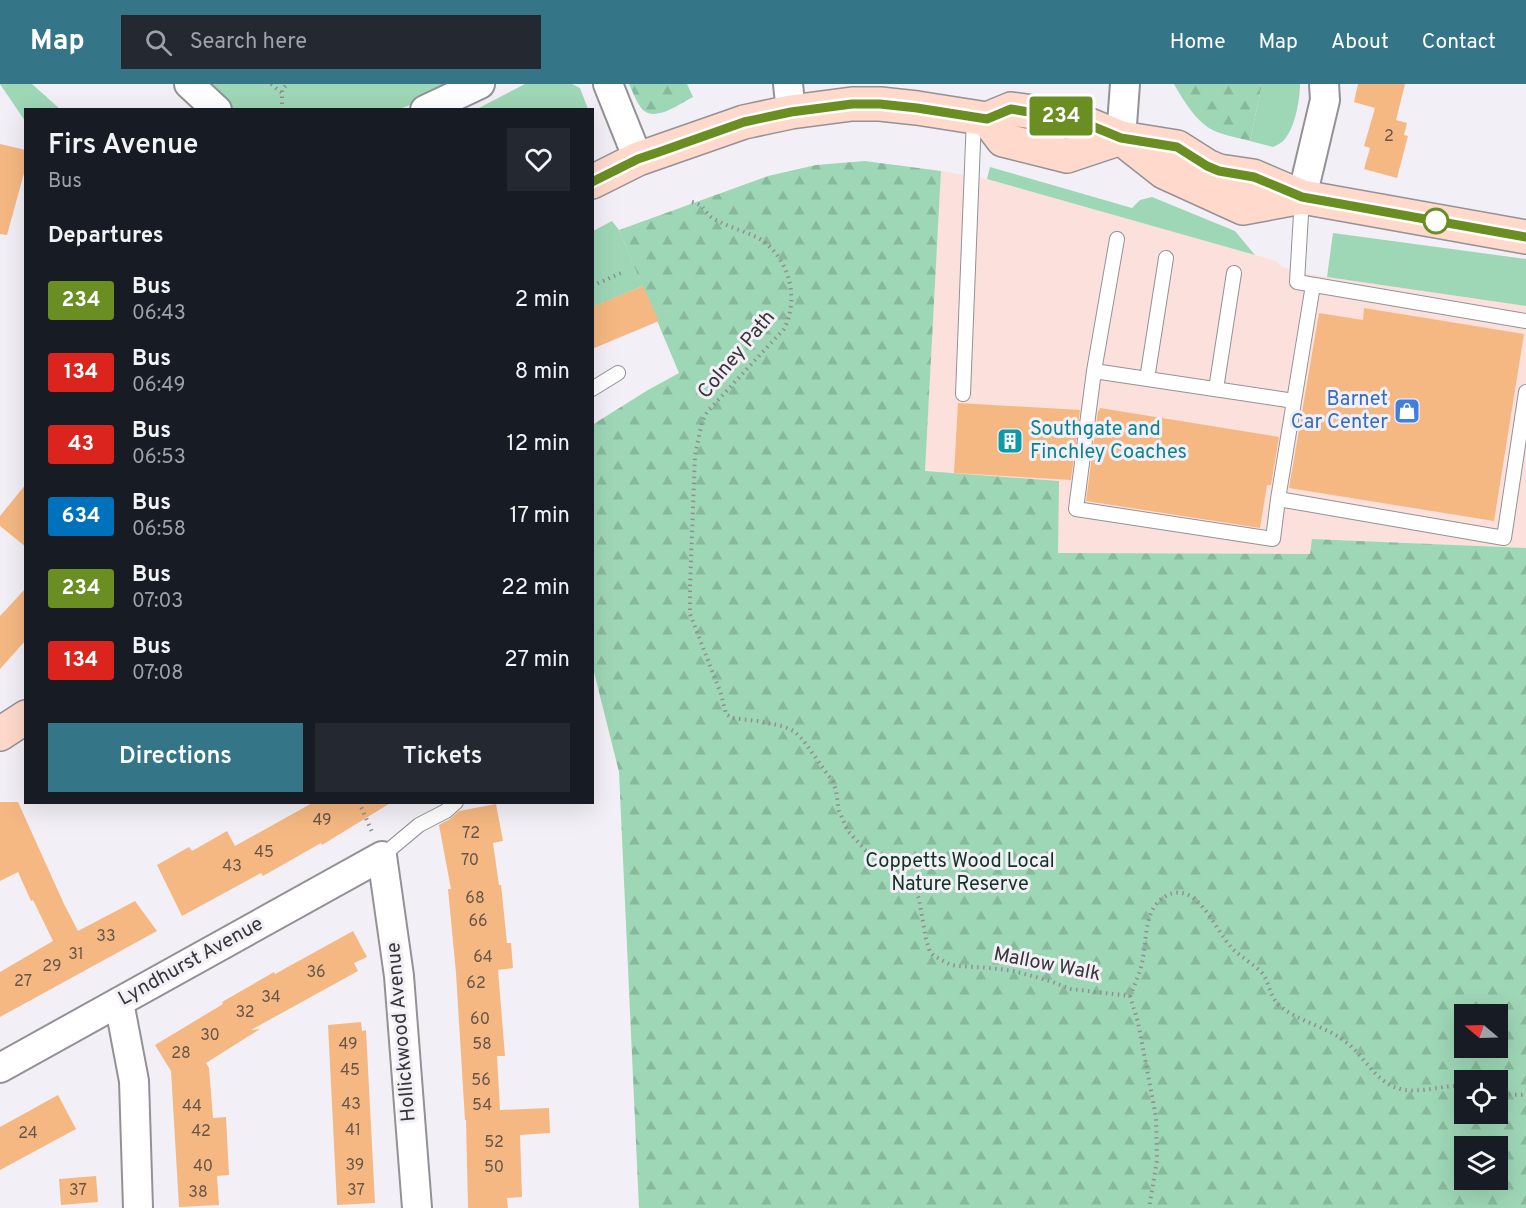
<!DOCTYPE html>
<style>
:root{--surface:#171b24;--page:#242831;--text:#f1f3f6;--muted:#9ea1a6;--accent:#347688}
body{margin:0;font-family:Overpass,sans-serif;background:var(--page);color:var(--text);height:100vh;display:flex;flex-direction:column;font-size:22px;white-space:nowrap}
*{box-sizing:border-box;margin:0}
p{font-size:20px;color:var(--muted)}
.icon{flex:none;width:33px;height:33px;fill:none;stroke:currentColor;stroke-width:2;stroke-linecap:round;stroke-linejoin:round}
.map{position:relative;flex:1;overflow:hidden}
.drawer{position:absolute;left:24px;top:24px;width:570px;height:696px;display:flex;flex-direction:column;background:var(--surface);border-radius:0px;box-shadow:0 6px 24px #0002}
.drawer>*{flex:none}
.badge{padding:0 12px;border-radius:4px;font-size:21px;line-height:39px}
.needle{width:39px;rotate:289deg}
.buttons{position:absolute;left:1454px;top:920px;display:grid;gap:12px}
.buttons a{display:grid;place-items:center;width:54px;height:54px;border-radius:0px;background:var(--surface);box-shadow:0 6px 24px #0002;font-size:30px}
.map>.badge{position:absolute;translate:-50% -50%;box-shadow:0 0 0 3px #fff}
h2{padding:0 24px;font-size:22px;line-height:54px}
.round{display:grid;place-items:center;flex:none;width:63px;height:63px;border-radius:0px;background:var(--page)}
.overview{display:flex;align-items:center;justify-content:space-between;height:102px;padding:0 24px}
h1{font-size:28px;font-weight:600;line-height:45px}
.primary-button{display:flex;gap:12px;margin-top:auto;padding:12px 24px}
.primary-button a{flex:1;height:69px;border-radius:0px;background:var(--accent);color:#fff;font-size:24px;font-weight:600;line-height:69px;text-align:center}
.primary-button a+a{background:var(--page);color:var(--text)}
ul{padding:0;list-style:none}
li{display:flex;align-items:center;gap:18px;height:72px;padding:0 24px}
li div{flex:1}
li b{display:block;font-size:22px}
li em{font-style:normal}
li .badge{min-width:66px;font-weight:700;text-align:center}
header{display:flex;align-items:center;gap:36px;box-sizing:border-box;height:84px;padding:0 30px;background:var(--accent);color:#fff}
header strong{font-size:28px}
nav{display:flex;gap:33px;margin-inline-start:auto;font-size:21px}
.search{width:420px;height:54px;background:var(--page);display:flex;align-items:center;gap:15px;box-sizing:border-box;padding:0 21px;border-radius:0px;color:var(--muted);font-size:22px}
.map>svg:first-child{display:block}
.industrial{fill:#fbe0dc}
.green{fill:#9ed7b6}
.forest{fill:url(#forest-firs);fill-rule:evenodd}
.building{fill:#f5b882}
.lines{fill:none;stroke-linecap:round;stroke-linejoin:round}
.lane-casing{stroke:#949196;stroke-width:16}
.street-casing{stroke:#949196;stroke-width:32}
.secondary-casing{stroke:#949196;stroke-width:36}
.path{stroke:#918e93;stroke-width:4;stroke-dasharray:1.5 4.5;stroke-linecap:butt}
.lane{stroke:#fff;stroke-width:14}
.street{stroke:#fff;stroke-width:28}
.secondary{stroke:#ffd9cc;stroke-width:33}
.line-casing{stroke:#fff;stroke-width:14}
.line{stroke:#6b8e23;stroke-width:9}
.stop-dot{fill:#fff;stroke:#6b8e23;stroke-width:3}
.labels{text-anchor:middle;dominant-baseline:central;stroke-width:6;stroke-linejoin:round;paint-order:stroke}
.number-label{font-size:16px;fill:#66564a}
.street-label{font-size:20px;fill:#373638;stroke:#f3eff6}
.shop-label{font-size:20px;fill:#366cbe;stroke:#f3eff6;text-anchor:end}
.culture-label{font-size:20px;fill:#0d838f;stroke:#f3eff6;text-anchor:start}
.park-label{font-size:20px;fill:#103322;stroke:#f3eff6}
</style>
<header>
<strong>Map</strong>
<div class="search"><svg class="icon" aria-label="search" viewBox="0 0 24 24"><circle cx="10" cy="10" r="6"/><path d="M15 15l6 6"/></svg>Search here</div>
<nav><a>Home</a><a>Map</a><a>About</a><a>Contact</a></nav>
</header>
<div class="map">
<svg width="1526" height="1124" viewBox="0 0 1526 1124">
<defs>
<pattern id="forest-firs" width="22" height="20" patternUnits="userSpaceOnUse" patternTransform="scale(1.5)"><rect width="22" height="20" fill="#9ed7b6"/><path d="M5 1l3.5 6h-7zM16 11l3.5 6h-7z" fill="#89b99d"/></pattern>
</defs>
<rect width="100%" height="100%" fill="#f3eff6"/>
<path class="industrial" d="M941,87L987,95L1276,177L1282,183L1307,190L1526,222V464L1313,455L1311,470L1058,469L925,387Z"/>
<path class="green" d="M0,0H32L60,25L26,26L25,37Z
M209,0H452L418,18L397,26L234,25L215,10Z
M525,0H572L580,4L588,25H477Z
M1262,0H1300C1300,16 1295,43 1285,55C1282,59 1277,61 1273,63L1250,57Z
M990,83L1132,124L1140,116L1152,113L1235,147L1255,171L987,95Z
M612,137L619,146L643,202L593,223V147Z
M1333,149L1526,175V222L1327,193Z"/>
<path class="forest" d="M629,0H687L693,13C681,19 656,38 643,26C637,20 633,8 629,0Z
M1174,0H1262L1250,57C1239,54 1218,50 1209,44C1194,34 1183,16 1174,0Z
M865,77L941,87L925,387L1059,397L1058,469L1310,470L1312,455L1526,464V1124H639L619,688L593,584L592,341L648,306L679,289L619,146L768,92L816,81ZM1464,930H1497V963H1464ZM1464,996H1497V1029H1464ZM1464,1062H1497V1095H1464Z"/>
<path class="building" d="M1358,0H1405L1396,36L1407,39L1404,51L1408,52L1397,94L1364,85L1370,64L1364,62L1375,24L1354,18Z
M0,60L26,66V82L7,151L0,150Z
M643,202L659,237L592,265V223Z
M1364,224L1524,250L1494,437L1289,404L1319,229L1363,236Z
M958,319L1080,326L1071,396L954,389Z
M1100,324L1279,353L1271,401H1267L1260,444L1086,417L1098,327H1099Z
M26,400V463L0,442V432Z
M26,504V556L0,585V532Z
M0,718H18L64,820L78,847L135,817L157,847L0,933V888L53,857L33,816L31,817L18,788L0,797Z
M314,718H392L322,761L321,759L263,792L261,789L182,832L157,781L189,763L192,767L227,747L235,762Z
M496,720L503,757L493,759L499,801H501L507,859H511L513,884L498,886L505,972H497L500,1026L549,1024L550,1049L520,1051L522,1113L507,1114L508,1124H468L466,1036H465L456,889L448,805H451L439,741L450,735L459,727Z
M353,847L367,873L354,879L358,887L251,946L260,945L206,979L209,984L213,1034L226,1033L229,1091L217,1092L219,1121L179,1123L171,987L155,961L223,920L222,918L274,888L275,890Z
M361,938L362,947L366,946L375,1119L337,1121L328,941Z
M58,1011L76,1045L0,1086V1043Z
M96,1092L98,1118L61,1121L59,1095Z"/>
<g class="lines">
<g class="lane-casing">
<path id="lane" d="M1302,113L1297,198L1526,237
M1313,201L1278,415L1504,454L1526,308
M1094,287L1117,155
M1147,295L1166,174
M592,305L618,289
M1216,305L1234,189
M963,310L974,33
M1278,415L1273,455L1076,425L1094,287L1294,317
M382,772L419,741L446,727L456,718"/>
</g>
<g class="street-casing">
<path id="street" d="M189,0L217,26
M608,0L638,75
M788,0L791,28
M425,26L480,0
M1121,54L1125,0
M1302,113L1325,16L1324,0
M119,918L134,997L138,1124
M0,984L382,772L399,892L417,1124"/>
</g>
<g class="secondary-casing">
<path id="secondary" d="M987,35L1003,56L1067,72L1121,54
M1122,55L1164,88L1243,124L1302,113
M592,98L638,75L744,38L791,28L852,20H880L917,24L987,35L1011,25L1070,33L1121,54L1177,63L1207,82L1219,87L1253,92L1302,113L1526,153
M0,650L26,633"/>
</g>
<path class="path" d="M271,0L282,9
M282,26V6L287,0
M692,118C705,122 702,124 710,132C713,135 718,137 722,139C734,145 748,148 760,155C789,174 800,214 784,245L707,328L702,338L695,371L690,503V530L721,610L726,630L732,634L757,637L782,642L794,647L803,656L833,698L836,707L839,727L848,747L865,766L902,791L915,805L919,815L926,855L930,868L934,872L949,880L957,882L991,884L1014,887L1050,897L1071,905L1130,912
M592,202L621,189
M359,718L372,748
M1130,912C1135,900 1141,887 1143,874C1147,853 1144,824 1166,812C1197,795 1215,846 1231,863C1240,873 1253,879 1262,889C1270,899 1269,912 1279,921C1298,938 1326,942 1346,958C1363,971 1372,992 1392,1002C1415,1013 1440,1000 1464,1002
M1130,912L1138,938L1156,1033L1157,1076L1149,1124
M1497,1010L1526,1011"/>
<use href="#lane" class="lane"/>
<use href="#street" class="street"/>
<use href="#secondary" class="secondary"/>
</g>
<g class="lines">
<g class="line-casing">
<path id="line" d="M592,98L638,75L659,68L744,38L791,28L852,20H880L917,24L987,35L1011,25L1053,32L1070,33L1121,54L1177,63L1207,82L1219,87L1254,93L1302,113L1526,153"/>
</g>
<use href="#line" class="line"/>
</g>
<defs>
<g id="shop-square" transform="scale(1.35)"><rect x="-9" y="-9" width="18" height="18" rx="4" fill="#3f7fe0" stroke="#f3eff6"/><path d="M-5-2.5h2.3a2.7 3.5 0 0 1 5.4 0H5L5.5 6h-11ZM-1.5-2.5h3a1.5 2.3 0 0 0-3 0Z" fill="#fff"/></g>
<g id="building-square" transform="scale(1.35)"><rect x="-9" y="-9" width="18" height="18" rx="4" fill="#0f9aa8" stroke="#f3eff6"/><path d="M-4-6H4V6H1V3H-1V6H-4ZM-2.5-4.3h1.7v1.8h-1.7ZM.8-4.3h1.7v1.8H.8ZM-2.5-1h1.7V.8h-1.7ZM.8-1h1.7V.8H.8Z" fill="#fff"/></g>
</defs>
<g fill-rule="evenodd">
<use href="#shop-square" x="1407" y="327"/>
<use href="#building-square" x="1010" y="357"/>
</g>
<circle class="stop-dot" cx="1436" cy="137" r="12"/>
<g class="labels">
<g class="number-label">
<text x="1389" y="53">2</text>
<text x="322" y="737">49</text>
<text x="471" y="750">72</text>
<text x="264" y="769">45</text>
<text x="470" y="777">70</text>
<text x="232" y="783">43</text>
<text x="475" y="815">68</text>
<text x="478" y="838">66</text>
<text x="106" y="853">33</text>
<text x="76" y="871">31</text>
<text x="483" y="874">64</text>
<text x="52" y="883">29</text>
<text x="316" y="889">36</text>
<text x="23" y="898">27</text>
<text x="476" y="900">62</text>
<text x="271" y="914">34</text>
<text x="245" y="929">32</text>
<text x="480" y="936">60</text>
<text x="210" y="952">30</text>
<text x="348" y="961">49</text>
<text x="482" y="961">58</text>
<text x="181" y="970">28</text>
<text x="350" y="987">45</text>
<text x="481" y="997">56</text>
<text x="351" y="1021">43</text>
<text x="482" y="1022">54</text>
<text x="192" y="1023">44</text>
<text x="353" y="1047">41</text>
<text x="201" y="1048">42</text>
<text x="28" y="1050">24</text>
<text x="494" y="1059">52</text>
<text x="355" y="1082">39</text>
<text x="203" y="1083">40</text>
<text x="494" y="1084">50</text>
<text x="78" y="1107">37</text>
<text x="356" y="1107">37</text>
<text x="198" y="1109">38</text>
</g>
<g class="street-label">
<text transform="translate(737 271) rotate(-50)">Colney Path</text>
<text transform="translate(191 878) rotate(-29)">Lyndhurst Avenue</text>
<text transform="translate(1047 881) rotate(11)">Mallow Walk</text>
<text transform="translate(402 948) rotate(-95)">Hollickwood Avenue</text>
</g>
<g class="shop-label">
<text x="1388" y="316">Barnet<tspan x="1388" dy="23">Car Center</tspan></text>
</g>
<g class="culture-label">
<text x="1030" y="346">Southgate and<tspan x="1030" dy="23">Finchley Coaches</tspan></text>
</g>
<g class="park-label">
<text x="960" y="778">Coppetts Wood Local<tspan x="960" dy="23">Nature Reserve</tspan></text>
</g>
</g>
</svg>
<div class="buttons">
<a><svg class="needle" viewBox="-14 -14 28 28"><path d="M0-13l5 13h-10z" fill="#e53935"/><path d="M0 13l5-13h-10z" fill="#9ea1a6"/></svg></a>
<a><svg class="icon" aria-label="locate" viewBox="0 0 24 24"><circle cx="12" cy="12" r="6"/><path d="M12 2v4M12 18v4M2 12h4M18 12h4"/></svg></a>
<a><svg class="icon" aria-label="layers" viewBox="0 0 24 24"><path d="M12 4l9 5-9 5-9-5zM3 14l9 5 9-5"/></svg></a>
</div>
<b class="badge" style="left:1061px;top:32px;background:#6b8e23;color:#fff">234</b>
<section class="drawer">
<div class="overview"><div><h1>Firs Avenue</h1><p>Bus</p></div><a class="round"><svg class="icon" aria-label="heart" viewBox="0 0 24 24"><path d="M12 20l-8-8c-3-5 5-10 8-4 3-6 11-1 8 4z"/></svg></a></div>
<h2>Departures</h2>
<ul>
<li><span class="badge" style="background:#6b8e23;color:#fff">234</span><div><b>Bus</b><p>06:43</p></div><em>2 min</em></li>
<li><span class="badge" style="background:#dc241f;color:#fff">134</span><div><b>Bus</b><p>06:49</p></div><em>8 min</em></li>
<li><span class="badge" style="background:#dc241f;color:#fff">43</span><div><b>Bus</b><p>06:53</p></div><em>12 min</em></li>
<li><span class="badge" style="background:#0072bc;color:#fff">634</span><div><b>Bus</b><p>06:58</p></div><em>17 min</em></li>
<li><span class="badge" style="background:#6b8e23;color:#fff">234</span><div><b>Bus</b><p>07:03</p></div><em>22 min</em></li>
<li><span class="badge" style="background:#dc241f;color:#fff">134</span><div><b>Bus</b><p>07:08</p></div><em>27 min</em></li>
</ul>
<div class="primary-button"><a>Directions</a><a>Tickets</a></div>
</section>
</div>
